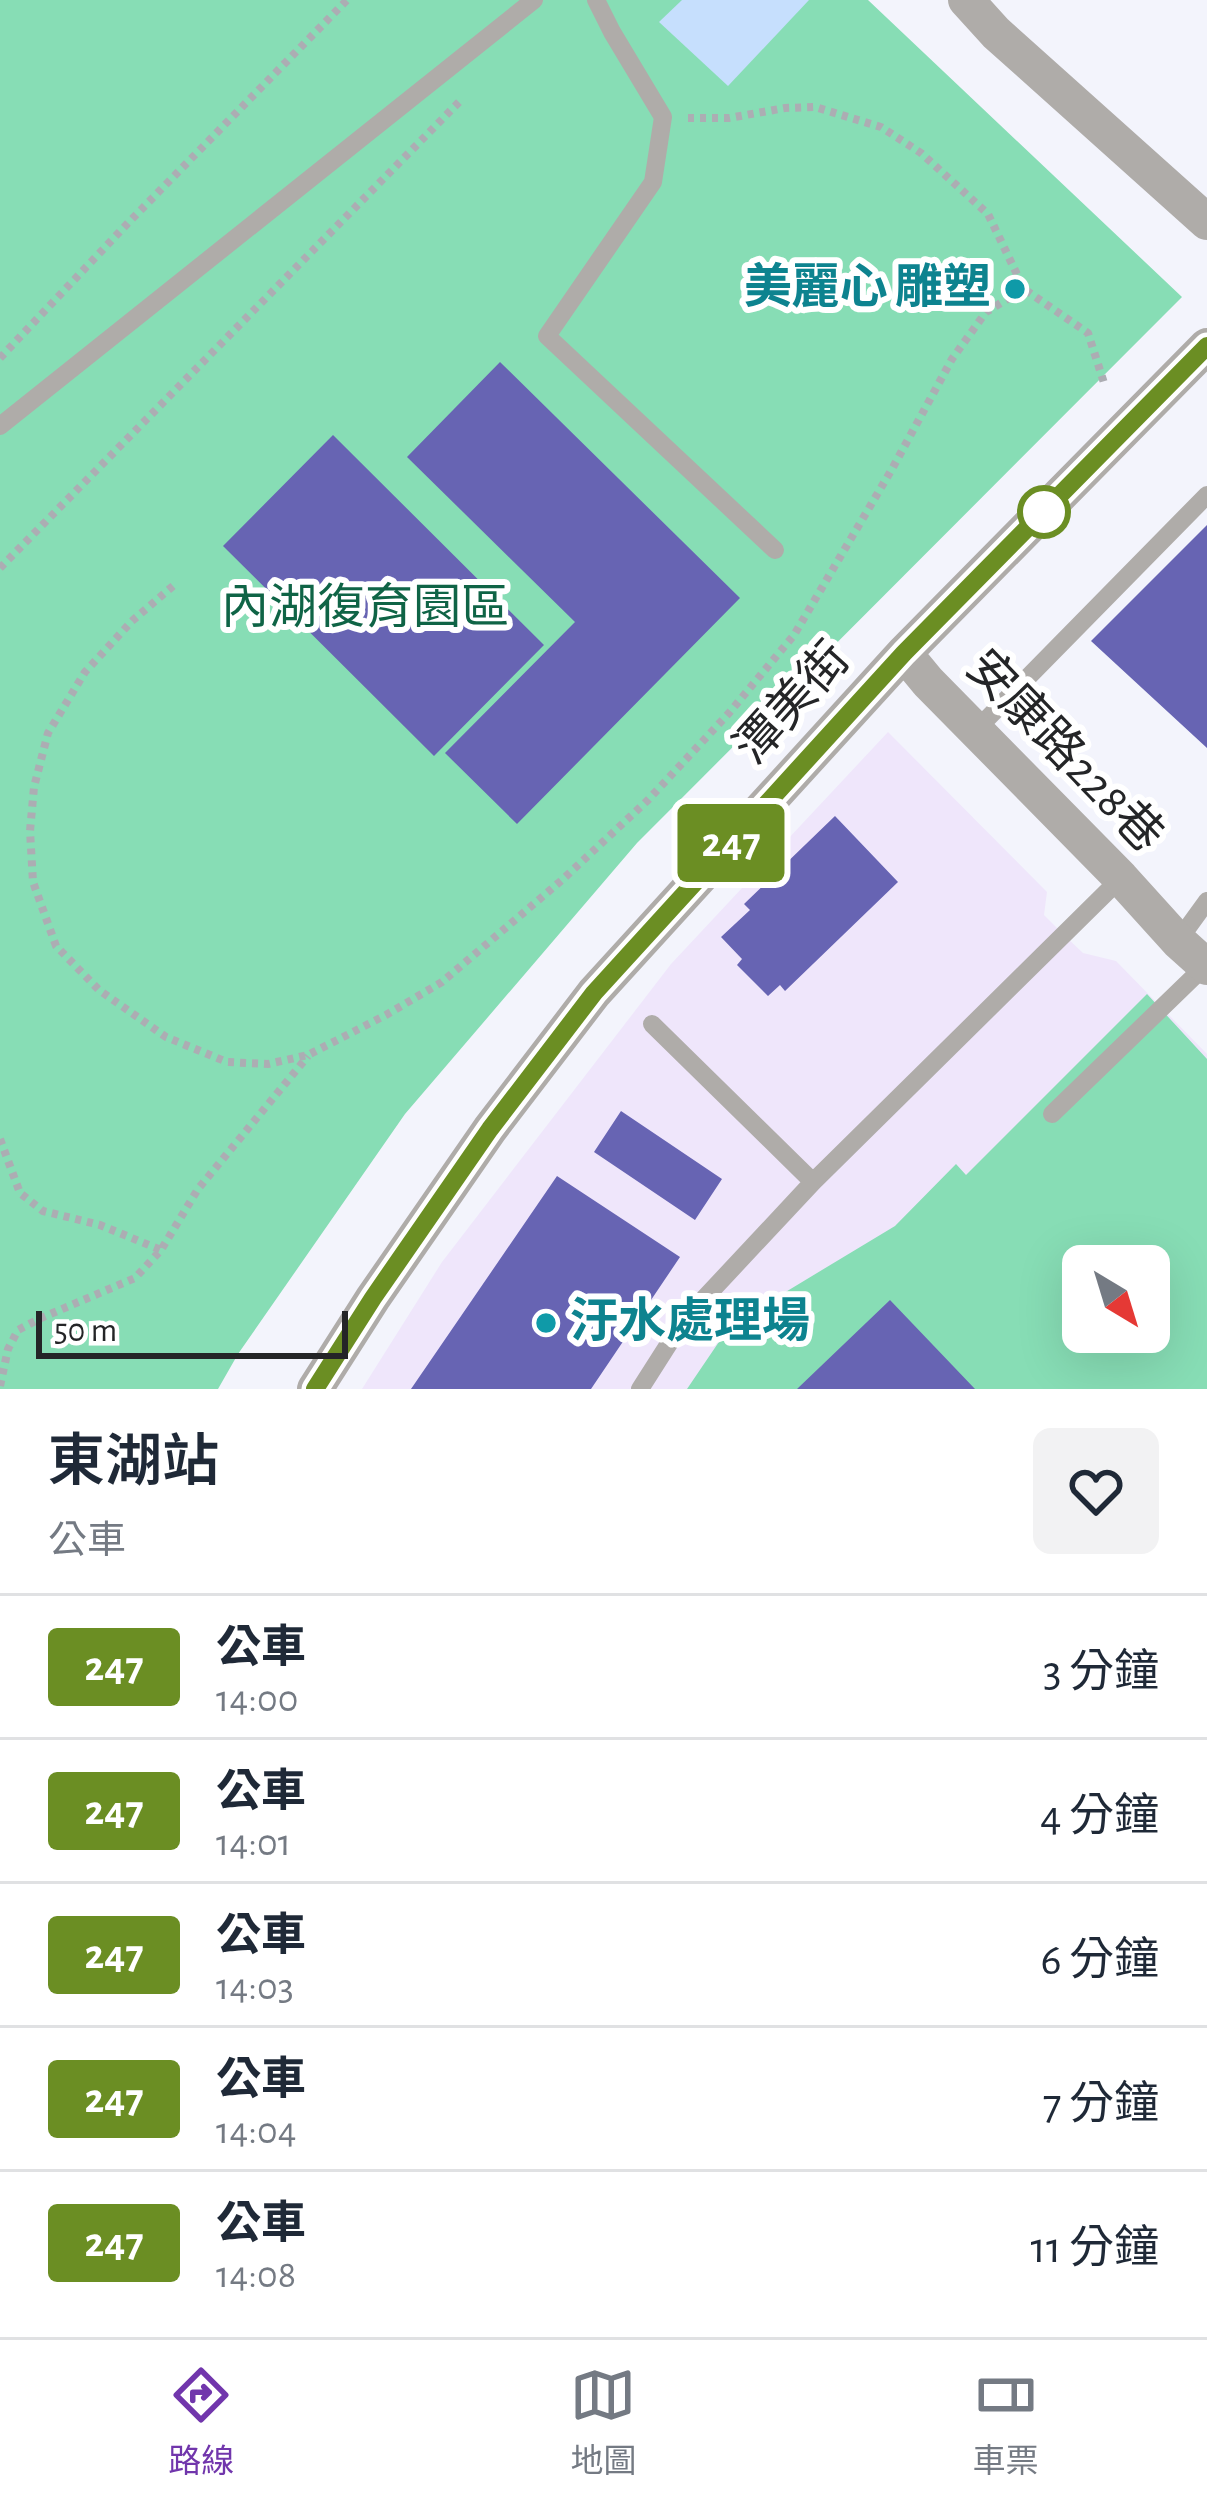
<!DOCTYPE html>
<html lang="zh-TW">
<meta charset="utf-8">
<style>
:root{--surface:#fff;--page:#f2f2f3;--text:#1f2937;--muted:#747a83;--line:#e0e1e3;--accent:#7136ac}
body{margin:0;font-family:"Alegreya Sans","Noto Sans TC",sans-serif;background:var(--page);color:var(--text);height:100vh;display:flex;flex-direction:column;font-size:45px;white-space:nowrap}
*{box-sizing:border-box;margin:0}
p{font-size:39px;color:var(--muted)}
.icon{flex:none;width:66px;height:66px;fill:none;stroke:currentColor;stroke-width:2;stroke-linecap:round;stroke-linejoin:round}
.map{position:relative;height:1389px;overflow:hidden}
.side{display:flex;flex-direction:column;background:var(--surface);flex:1}
.side>*{flex:none}
.badge{padding:0 24px;border-radius:9px;font-size:42px;line-height:78px}
.needle{width:78px;rotate:142deg}
.fabs{position:absolute;left:1062px;top:1245px;display:grid;gap:24px}
.fabs a{display:grid;place-items:center;width:108px;height:108px;border-radius:18px;background:var(--surface);box-shadow:0 12px 48px #0002;font-size:60px}
.scale{position:absolute;left:36px;bottom:30px;width:312px;box-sizing:border-box;padding-left:12px;border:6px solid #242527;border-top:0;font-size:33px;line-height:42px;white-space:nowrap;color:#242527;-webkit-text-stroke:9px #fff;paint-order:stroke}
.map>.badge{position:absolute;translate:-50% -50%;box-shadow:0 0 0 6px #fff}
.round{display:grid;place-items:center;flex:none;width:126px;height:126px;border-radius:18px;background:var(--page)}
.overview{display:flex;align-items:center;justify-content:space-between;height:204px;padding:0 48px}
h1{font-size:57px;font-weight:600;line-height:90px}
ul{padding:0;list-style:none}
li{display:flex;align-items:center;gap:36px;height:144px;padding:0 48px;border-top:3px solid var(--line)}
li div{flex:1}
li b{display:block;font-size:45px}
li em{font-style:normal}
li .badge{min-width:132px;font-weight:700;text-align:center}
.dock{display:flex;justify-content:space-around;align-items:center;height:168px;border-top:3px solid var(--line);background:var(--surface);font-size:33px;color:var(--muted)}
.dock a{display:grid;justify-items:center;gap:6px}
.dock .current{color:var(--accent)}
.map>svg:first-child{display:block}
.industrial{fill:#efe6fb;fill-rule:evenodd}
.green{fill:#87ddb5;fill-rule:evenodd}
.water{fill:#c6dffd}
.building{fill:#6764b3}
.lines{fill:none;stroke-linecap:round;stroke-linejoin:round}
.path{stroke:#acadb3;stroke-width:8;stroke-dasharray:6 6;stroke-linecap:butt}
.service{stroke:#afaca9;stroke-width:18}
.minor{stroke:#afaca9;stroke-width:36}
.line-casing{stroke:#fff;stroke-width:27}
.line{stroke:#6b8e23;stroke-width:18}
.culture-dot{fill:#0f9aa8;stroke:#fff;stroke-width:4.5}
.stop-dot{fill:#fff;stroke:#6b8e23;stroke-width:6}
.labels{text-anchor:middle;dominant-baseline:central;stroke-width:12;stroke-linejoin:round;paint-order:stroke}
.culture-label{font-size:48px;font-weight:bold;fill:#0d838f;stroke:#fff;text-anchor:end}
.park-label{font-size:48px;fill:#0f6446;stroke:#fff}
.street-label{font-size:48px;fill:#242527;stroke:#fff}
</style>
<div class="map">
<svg width="1207" height="1389" viewBox="0 0 1207 1389">
<rect width="100%" height="100%" fill="#f3f4fc"/>
<path class="industrial" d="M888,732L1047,892L1044,915L1065,936L1083,953L1116,961L1207,1054V1389H362L442,1262L671,964ZM1083,1266H1149V1332H1083Z"/>
<path class="green" d="M0,0H868L1182,297L637,843L405,1114L238,1354L218,1389H0Z
M1147,994L1207,1059V1389H687L727,1330L744,1317L895,1226L956,1164L966,1175ZM1083,1266H1149V1332H1083Z"/>
<path class="water" d="M682,0H809L728,86L659,22Z"/>
<path class="building" d="M500,362L740,598L517,824L445,753L575,622L407,457Z
M333,435L544,645L434,756L223,546Z
M1207,525V748L1091,641Z
M835,816L898,882L785,991L780,985L768,996L737,965L742,959L721,937L750,910L744,904Z
M621,1111L722,1179L695,1220L594,1152Z
M557,1176L680,1257L591,1389H411Z
M890,1300L975,1389H797Z"/>
<g class="lines">
<path class="path" d="M688,118H729L785,108L815,107L881,127L921,153L988,214L1024,289
M0,358L128,223L347,0
M0,568L462,99
M173,586L132,621L85,672L48,733L34,787L30,831L33,882L56,946L99,990L166,1037L227,1062L268,1064L308,1055L386,1015L442,982L562,880L648,800L729,713L794,635L892,469L952,359L986,312L1024,289L1088,333L1105,386
M0,1139L20,1193L43,1211L100,1225L161,1250
M0,1386L8,1349L18,1330L41,1318L135,1278L161,1250L198,1189L308,1056"/>
<path class="service" d="M596,0L612,32L663,117L653,182L547,336L775,550
M0,426L534,0
M976,730L1207,495
M1178,941L1207,901
M652,1024L813,1182
M1052,1114L1205,966
M640,1389L684,1320L813,1182L1121,878"/>
<path class="minor" d="M966,0L996,33L1207,222
M904,653L928,682L1121,878L1178,941L1207,967
M315,1389L373,1298L490,1129L594,993L904,653L1207,346"/>
</g>
<g class="lines">
<g class="line-casing">
<path id="line" d="M315,1389L373,1298L490,1129L594,993L904,653L1207,346"/>
</g>
<use href="#line" class="line"/>
</g>
<g class="culture-dot">
<circle cx="1015" cy="289" r="12"/>
<circle cx="546" cy="1323" r="12"/>
</g>
<circle class="stop-dot" cx="1044" cy="512" r="24"/>
<g class="labels">
<g class="culture-label">
<text x="991" y="289">美麗心 雕塑</text>
<text x="570" y="1323" text-anchor="start">汙水處理場</text>
</g>
<g class="park-label">
<text x="365" y="609">內湖復育園區</text>
</g>
<g class="street-label">
<text transform="translate(793 704) rotate(-48)">潭美街</text>
<text transform="translate(1064 752) rotate(46)">安康路228巷</text>
</g>
</g>
</svg>
<div class="fabs">
<a><svg class="needle" viewBox="-14 -14 28 28"><path d="M0-13l5 13h-10z" fill="#e53935"/><path d="M0 13l5-13h-10z" fill="#747a83"/></svg></a>
</div>
<div class="scale">50 m</div>
<b class="badge" style="left:731px;top:843px;background:#6b8e23;color:#fff">247</b>
</div>
<section class="side">
<div class="overview"><div><h1>東湖站</h1><p>公車</p></div><a class="round"><svg class="icon" aria-label="heart" viewBox="0 0 24 24"><path d="M12 20l-8-8c-3-5 5-10 8-4 3-6 11-1 8 4z"/></svg></a></div>
<ul>
<li><span class="badge" style="background:#6b8e23;color:#fff">247</span><div><b>公車</b><p>14:00</p></div><em>3 分鐘</em></li>
<li><span class="badge" style="background:#6b8e23;color:#fff">247</span><div><b>公車</b><p>14:01</p></div><em>4 分鐘</em></li>
<li><span class="badge" style="background:#6b8e23;color:#fff">247</span><div><b>公車</b><p>14:03</p></div><em>6 分鐘</em></li>
<li><span class="badge" style="background:#6b8e23;color:#fff">247</span><div><b>公車</b><p>14:04</p></div><em>7 分鐘</em></li>
<li><span class="badge" style="background:#6b8e23;color:#fff">247</span><div><b>公車</b><p>14:08</p></div><em>11 分鐘</em></li>
</ul>
</section>
<nav class="dock">
<a class="current"><svg class="icon" aria-label="directions" viewBox="0 0 24 24"><path d="M12 3l9 9-9 9-9-9zM9 14v-3h6M13 9l2 2-2 2"/></svg>路線</a>
<a><svg class="icon" aria-label="map" viewBox="0 0 24 24"><path d="M3 6l6-2 6 2 6-2v14l-6 2-6-2-6 2zM9 4v14M15 6v14"/></svg>地圖</a>
<a><svg class="icon" aria-label="tickets" viewBox="0 0 24 24"><path d="M3 7h18v10H3zM15 7v10"/></svg>車票</a>
</nav>
